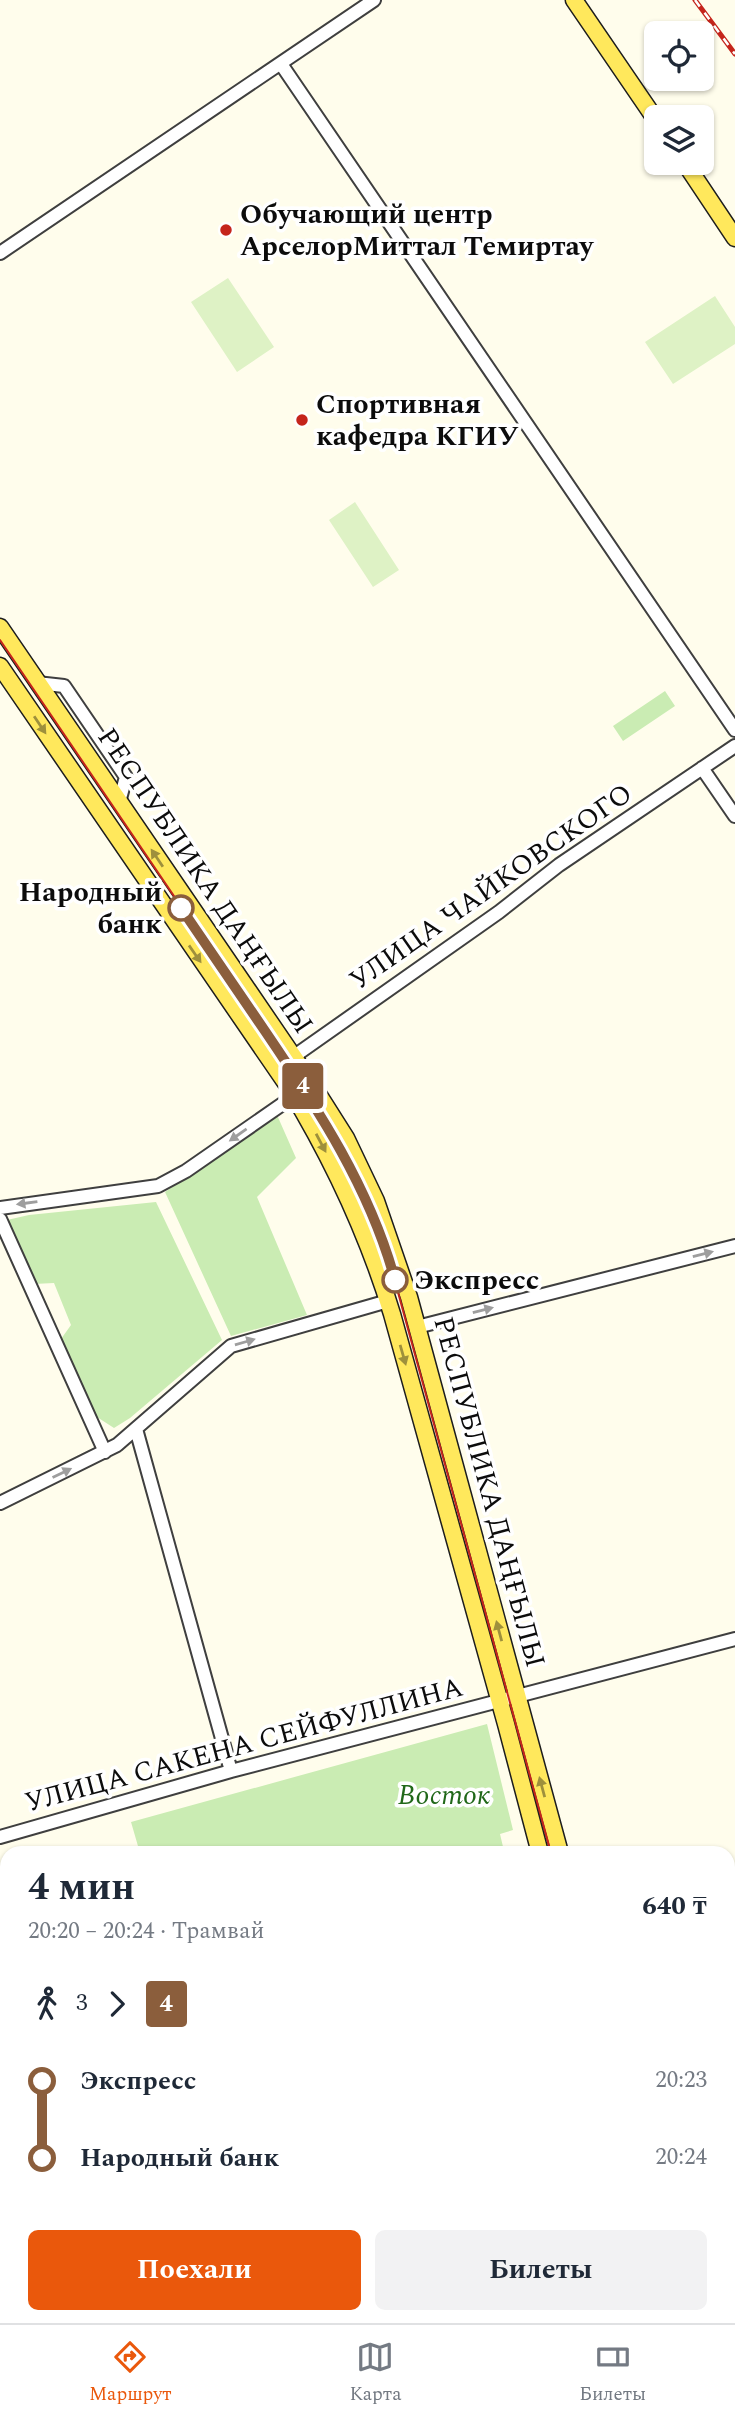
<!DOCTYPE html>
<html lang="ru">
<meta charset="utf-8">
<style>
:root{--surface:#fff;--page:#f2f2f3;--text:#1f2937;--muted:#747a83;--line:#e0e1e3;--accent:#ea580c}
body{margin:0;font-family:Spectral,serif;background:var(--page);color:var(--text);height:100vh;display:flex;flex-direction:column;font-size:26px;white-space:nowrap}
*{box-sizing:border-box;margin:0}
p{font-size:23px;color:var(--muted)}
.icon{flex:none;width:38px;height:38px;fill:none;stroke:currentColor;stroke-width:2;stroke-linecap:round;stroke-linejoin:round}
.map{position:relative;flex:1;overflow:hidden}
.side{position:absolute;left:0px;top:1846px;width:735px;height:478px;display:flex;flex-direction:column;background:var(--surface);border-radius:21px 21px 0 0;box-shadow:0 2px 5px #0004}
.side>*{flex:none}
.badge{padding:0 14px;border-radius:5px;font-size:24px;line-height:46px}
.controls{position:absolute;left:644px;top:21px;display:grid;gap:14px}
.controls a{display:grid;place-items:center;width:70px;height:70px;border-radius:10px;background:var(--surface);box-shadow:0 2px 5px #0004;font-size:35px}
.map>.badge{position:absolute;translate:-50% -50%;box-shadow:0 0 0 4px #fff}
.legs{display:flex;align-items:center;gap:10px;height:77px;padding:0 28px;font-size:23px}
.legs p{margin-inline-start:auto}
.overview{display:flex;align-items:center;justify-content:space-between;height:119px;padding:0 28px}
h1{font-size:38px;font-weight:700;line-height:52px}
.button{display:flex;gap:14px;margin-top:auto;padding:14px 28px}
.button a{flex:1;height:80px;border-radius:10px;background:var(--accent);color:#fff;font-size:28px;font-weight:700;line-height:80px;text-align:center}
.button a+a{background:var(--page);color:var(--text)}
ul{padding:0 28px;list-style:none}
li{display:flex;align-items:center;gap:24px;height:77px;font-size:26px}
li i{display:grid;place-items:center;width:10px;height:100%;margin:0 9px;background:currentColor}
li i::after{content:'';width:18px;height:18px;margin:-9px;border:5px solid;border-radius:50%;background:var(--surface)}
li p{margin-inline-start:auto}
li:first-child i{background:linear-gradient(#0000 50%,currentColor 0)}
li:last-child i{background:linear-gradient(currentColor 50%,#0000 0)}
.menu{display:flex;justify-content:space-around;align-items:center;height:98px;border-top:2px solid var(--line);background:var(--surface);font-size:19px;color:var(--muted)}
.menu a{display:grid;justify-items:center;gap:4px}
.menu .current{color:var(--accent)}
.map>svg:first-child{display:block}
.green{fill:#caecb3}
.pitch{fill:#def2c5}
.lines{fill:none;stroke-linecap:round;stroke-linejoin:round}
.minor-casing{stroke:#3f3f3f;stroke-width:16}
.major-casing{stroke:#1d1d1d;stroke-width:19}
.minor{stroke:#fff;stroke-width:12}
.major{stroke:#ffe85c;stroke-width:16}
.tram{stroke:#c5251c;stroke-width:2}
.rail-casing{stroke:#c5251c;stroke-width:5}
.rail{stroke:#fff;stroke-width:2.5;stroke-dasharray:8;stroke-linecap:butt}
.oneway{fill:#9e903c}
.oneway2{fill:#9e9e9e}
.line-1-casing{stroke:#fff;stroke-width:16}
.line-1{stroke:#8b5e3c;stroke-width:10}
.poi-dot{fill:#c5251c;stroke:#fff;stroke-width:2.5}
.stop-1-dot{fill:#fff;stroke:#8b5e3c;stroke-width:3.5}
.labels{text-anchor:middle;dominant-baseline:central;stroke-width:7;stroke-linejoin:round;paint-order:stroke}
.poi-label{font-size:28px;font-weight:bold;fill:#0c0c0c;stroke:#fff;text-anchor:start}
.street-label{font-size:28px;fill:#0c0c0c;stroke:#fff}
.stop-label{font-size:28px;font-weight:bold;fill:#0c0c0c;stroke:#fff;text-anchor:end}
.park-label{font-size:28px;font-style:italic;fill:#216819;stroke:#fff}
</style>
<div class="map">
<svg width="735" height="2323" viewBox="0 0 735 2323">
<rect width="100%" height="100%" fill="#fffdec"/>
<path class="green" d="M665,691L675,706L623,741L613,726Z
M277,1115L296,1158L257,1197L307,1315L231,1336L165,1192Z
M156,1202L222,1340L130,1418L114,1428L97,1417L61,1339L71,1325L54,1283L34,1284L7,1220L29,1215Z
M487,1724L513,1830L500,1834L504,1851L503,1853H140L131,1822Z"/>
<path class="pitch" d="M228,278L274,347L237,372L191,302Z
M715,296L735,327V344L673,384L645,342Z
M355,502L399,570L373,587L329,520Z"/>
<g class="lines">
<g class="minor-casing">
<path id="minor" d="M281,64L735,730
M0,253L374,0
M37,683L64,686L126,777L119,802
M702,768L735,816
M276,1069L499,912L559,865L735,746
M0,1208L158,1186L186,1171L294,1096
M0,1219L105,1452
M417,1327L735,1246
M136,1429L231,1771
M0,1503L117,1445L231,1346L388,1301
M0,1837L231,1771L735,1639
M0,1963L7,1990
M728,2018L735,2016
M728,2055L735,2053
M0,2227L7,2225
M0,2244L7,2242
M98,2317L99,2323
M234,2317L241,2323"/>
</g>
<g class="major-casing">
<path id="major" d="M574,0L656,120
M685,163L735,238
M0,627L308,1078L346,1138L376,1201L409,1297L560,1853
M0,666L290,1089C333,1160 368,1235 392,1314L506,1724L540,1853
M669,2317L671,2323
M689,2317L691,2323"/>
</g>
<use href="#minor" class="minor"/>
<use href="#major" class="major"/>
<path class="tram" d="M0,640L301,1083L343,1151L362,1190L390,1263L551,1853
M676,2317L677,2323"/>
<g class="rail-casing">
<path id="rail" d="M695,0L735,54"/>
</g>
<use href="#rail" class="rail"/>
</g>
<defs><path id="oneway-solid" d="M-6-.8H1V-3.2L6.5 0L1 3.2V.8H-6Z" transform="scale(1.75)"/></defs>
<g class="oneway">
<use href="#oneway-solid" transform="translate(40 725) rotate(56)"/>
<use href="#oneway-solid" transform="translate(157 858) rotate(-124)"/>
<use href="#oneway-solid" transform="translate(195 954) rotate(55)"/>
<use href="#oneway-solid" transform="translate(321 1143) rotate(62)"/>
<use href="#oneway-solid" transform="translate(403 1355) rotate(74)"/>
<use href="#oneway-solid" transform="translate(499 1631) rotate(-105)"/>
<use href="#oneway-solid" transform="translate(542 1787) rotate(-105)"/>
</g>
<g class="oneway2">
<use href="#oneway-solid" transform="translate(238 1135) rotate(145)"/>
<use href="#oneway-solid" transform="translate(27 1203) rotate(172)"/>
<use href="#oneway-solid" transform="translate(703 1254) rotate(-14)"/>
<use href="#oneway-solid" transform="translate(483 1310) rotate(-14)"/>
<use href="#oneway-solid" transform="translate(245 1342) rotate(-16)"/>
<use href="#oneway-solid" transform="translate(62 1473) rotate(-26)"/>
</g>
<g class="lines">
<g class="line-1-casing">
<path id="line-1" d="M181,908C209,949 237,990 265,1031C318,1109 370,1188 395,1280"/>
</g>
<use href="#line-1" class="line-1"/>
</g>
<g class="poi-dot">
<circle cx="226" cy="230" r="7"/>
<circle cx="302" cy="420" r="7"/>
</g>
<g class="stop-1-dot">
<circle cx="181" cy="908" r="12"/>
<circle cx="395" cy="1280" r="12"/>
</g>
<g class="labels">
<g class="poi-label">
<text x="240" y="214">Обучающий центр<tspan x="240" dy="32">АрселорМиттал Темиртау</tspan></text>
<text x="316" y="404">Спортивная<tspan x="316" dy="32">кафедра КГИУ</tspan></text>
</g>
<g class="street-label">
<text transform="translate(205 881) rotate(56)">РЕСПУБЛИКА ДАҢҒЫЛЫ</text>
<text transform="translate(491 887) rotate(-35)">УЛИЦА ЧАЙКОВСКОГО</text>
<text transform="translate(489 1492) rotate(75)">РЕСПУБЛИКА ДАҢҒЫЛЫ</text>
<text transform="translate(244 1745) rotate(-15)">УЛИЦА САКЕНА СЕЙФУЛЛИНА</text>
</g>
<g class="stop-label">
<text x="162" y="892">Народный<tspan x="162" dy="32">банк</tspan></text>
<text x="414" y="1280" text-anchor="start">Экспресс</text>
</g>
<g class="park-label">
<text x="444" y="1795">Восток</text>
</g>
</g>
</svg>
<div class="controls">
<a><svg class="icon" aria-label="locate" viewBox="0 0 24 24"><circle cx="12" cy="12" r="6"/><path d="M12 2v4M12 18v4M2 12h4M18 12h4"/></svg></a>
<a><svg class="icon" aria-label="layers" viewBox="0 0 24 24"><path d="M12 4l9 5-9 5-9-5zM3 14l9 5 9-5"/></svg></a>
</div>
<b class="badge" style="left:303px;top:1086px;background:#8b5e3c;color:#fff">4</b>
<section class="side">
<div class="overview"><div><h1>4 мин</h1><p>20:20 – 20:24 · Трамвай</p></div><b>640 ₸</b></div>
<div class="legs"><svg class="icon" aria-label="walk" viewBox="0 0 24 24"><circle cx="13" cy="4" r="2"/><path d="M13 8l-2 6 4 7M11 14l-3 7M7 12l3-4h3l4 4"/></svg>3<svg class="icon" aria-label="forward" viewBox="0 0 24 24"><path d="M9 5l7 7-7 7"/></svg><b class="badge" style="background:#8b5e3c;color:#fff">4</b></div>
<ul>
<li><i style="color:#8b5e3c"></i><b>Экспресс</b><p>20:23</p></li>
<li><i style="color:#8b5e3c"></i><b>Народный банк</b><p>20:24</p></li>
</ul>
<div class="button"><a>Поехали</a><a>Билеты</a></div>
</section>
</div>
<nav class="menu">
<a class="current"><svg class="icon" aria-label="directions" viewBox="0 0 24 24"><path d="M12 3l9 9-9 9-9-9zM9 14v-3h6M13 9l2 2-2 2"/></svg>Маршрут</a>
<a><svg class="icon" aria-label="map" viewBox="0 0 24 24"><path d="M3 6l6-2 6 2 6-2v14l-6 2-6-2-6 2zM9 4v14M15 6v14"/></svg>Карта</a>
<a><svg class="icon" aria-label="tickets" viewBox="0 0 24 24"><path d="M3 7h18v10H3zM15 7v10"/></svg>Билеты</a>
</nav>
